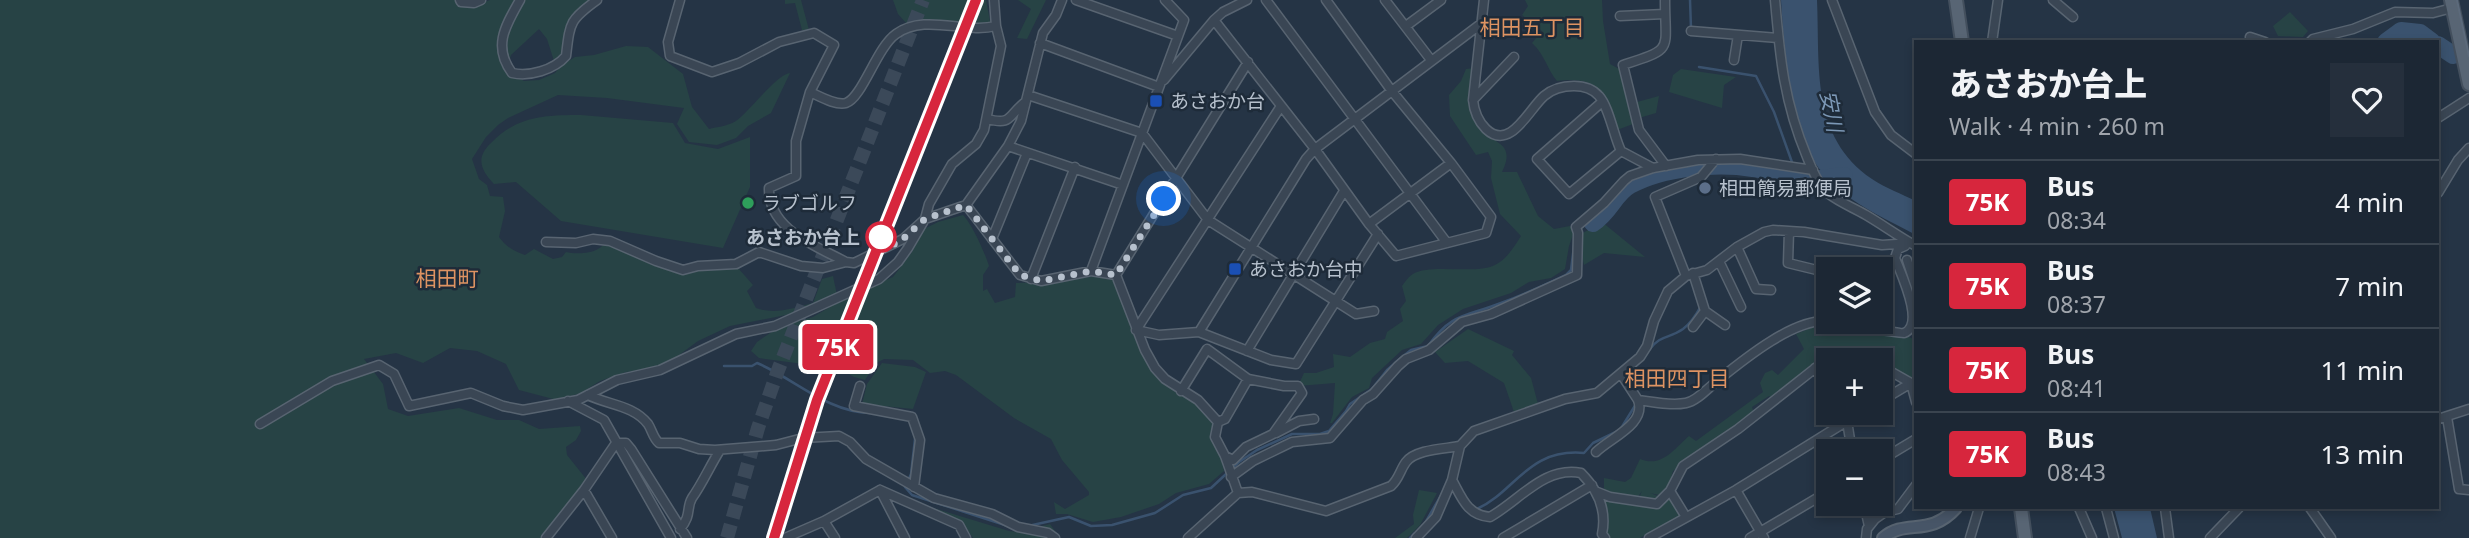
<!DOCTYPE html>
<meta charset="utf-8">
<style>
:root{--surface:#1c2734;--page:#252f3c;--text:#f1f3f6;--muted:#a0a5ac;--line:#3a444f}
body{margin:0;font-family:"Noto Sans","Noto Sans JP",sans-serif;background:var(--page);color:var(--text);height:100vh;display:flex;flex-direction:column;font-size:26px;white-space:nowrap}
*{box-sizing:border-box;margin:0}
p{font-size:23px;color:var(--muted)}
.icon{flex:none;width:38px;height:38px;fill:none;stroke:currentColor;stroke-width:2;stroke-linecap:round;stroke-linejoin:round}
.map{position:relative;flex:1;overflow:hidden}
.panel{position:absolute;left:1914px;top:40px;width:525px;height:469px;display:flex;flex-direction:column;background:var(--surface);border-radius:0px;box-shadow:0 4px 10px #0003,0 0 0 2px var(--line)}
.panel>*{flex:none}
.badge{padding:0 14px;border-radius:5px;font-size:24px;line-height:46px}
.controls{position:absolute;left:1816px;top:257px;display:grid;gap:14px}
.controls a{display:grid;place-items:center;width:77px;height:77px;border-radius:0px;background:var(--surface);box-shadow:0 4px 10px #0003,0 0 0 2px var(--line);font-size:35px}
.you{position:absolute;width:35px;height:35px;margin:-18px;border:5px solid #fff;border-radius:50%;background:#1a73e8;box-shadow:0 0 0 10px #1a73e833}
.map>.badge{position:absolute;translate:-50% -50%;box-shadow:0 0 0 4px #fff}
.round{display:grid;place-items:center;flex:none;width:74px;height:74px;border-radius:0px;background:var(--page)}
.overview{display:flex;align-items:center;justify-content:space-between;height:119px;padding:0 35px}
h1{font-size:33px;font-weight:800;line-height:52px}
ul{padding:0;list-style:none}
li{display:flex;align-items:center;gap:21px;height:84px;padding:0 35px;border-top:2px solid var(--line)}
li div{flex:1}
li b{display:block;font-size:26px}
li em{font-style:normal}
li .badge{min-width:77px;font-weight:700;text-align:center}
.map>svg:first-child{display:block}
.green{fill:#274345}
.water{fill:#3a526e}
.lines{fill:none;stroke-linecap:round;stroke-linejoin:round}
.stream{stroke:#3a526e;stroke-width:2.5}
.river{stroke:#3a526e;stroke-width:18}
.highway-tunnel{stroke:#3b4959;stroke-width:14;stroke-dasharray:14 7;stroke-linecap:butt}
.street-casing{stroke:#586471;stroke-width:11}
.secondary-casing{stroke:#586471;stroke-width:14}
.primary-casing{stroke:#434f5d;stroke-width:16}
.street{stroke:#3a4654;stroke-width:8}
.secondary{stroke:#475567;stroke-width:10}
.primary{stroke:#586574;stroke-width:12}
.tram{stroke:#5c6a7b;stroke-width:2}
.line-casing{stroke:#fff;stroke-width:16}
.line{stroke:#d7263d;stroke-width:10}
.walk{stroke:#b7c1cd;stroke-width:7;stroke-dasharray:0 12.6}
.transit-dot{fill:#1a4fb4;stroke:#1e2b39;stroke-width:2.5}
.service-dot{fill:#5c6f8a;stroke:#1e2b39;stroke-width:2.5}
.leisure-dot{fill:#2e9e5b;stroke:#1e2b39;stroke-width:2.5}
.stop-dot{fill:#fff;stroke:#d7263d;stroke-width:3.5}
.labels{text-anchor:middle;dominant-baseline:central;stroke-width:5;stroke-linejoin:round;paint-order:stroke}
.poi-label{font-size:19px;fill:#b7c1cd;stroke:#1e2b39;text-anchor:start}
.stop-label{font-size:19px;font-weight:bold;fill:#b7c1cd;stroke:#1e2b39;text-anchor:end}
.neighbourhood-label{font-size:21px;fill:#de9362;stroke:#1e2b39}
.water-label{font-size:21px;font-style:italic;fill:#7c98b6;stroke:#1e2b39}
</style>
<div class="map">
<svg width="2469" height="538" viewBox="0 0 2469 538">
<rect width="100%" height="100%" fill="#253445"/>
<path class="green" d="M0,0H456L460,5L474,6L490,0H591C559,21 573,27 562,57L554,61L547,39L539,29L511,55L509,61L515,76L524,81L539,80L555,73L561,66L575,57L594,55L626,46L648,47L683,74L692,107L709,129C717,127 728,126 736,121C750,111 776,75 790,73L771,113L748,126L736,138L717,145L689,142L677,124L684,108L607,98L558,95L508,118L498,125L486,137L472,159L479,179L487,185L490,196L503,197L505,211L499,237C506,247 514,251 525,255L534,249L553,259L562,257L566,252C574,254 590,254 598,249C608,243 597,245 609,244L684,273L716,268H738L753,285L747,291L756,308C774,315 795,308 813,303L822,279L833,276L837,295L801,312L730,326L698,341L671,361L645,370L626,372L600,381L581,393L557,400L519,390L506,364L477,351L450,348L423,363L396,353L364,359L383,384L388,409L408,416L459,408L497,420H519L539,429L580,426L581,431L576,440L566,447L567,455L587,480L542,538H0Z
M785,0H801L809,30H802L795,3L785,4Z
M893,0H986L990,21L987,24H907L898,14Z
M1018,0H1046L1027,39L1017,38L1031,9Z
M1525,0H1602L1603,21L1610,64L1621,70L1633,124L1617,130C1604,96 1602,75 1557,81C1547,69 1545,55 1532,43L1542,31L1522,15L1528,6Z
M2290,12L2308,31L2303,37L2278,36L2273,26Z
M1474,68C1474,82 1472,114 1478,124C1488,145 1518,139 1502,172H1517L1538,216L1554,229L1570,226L1574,232L1569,246L1565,269L1551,278L1529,282L1511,293L1463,309L1438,325L1421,344L1402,350L1372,378L1369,388L1352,397L1332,423H1330L1333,414L1335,383L1298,386L1304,373H1316L1334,367L1333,354L1350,357L1370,343L1385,339L1387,332L1403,321L1400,309L1406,301L1402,286C1405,282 1409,276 1413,274C1431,263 1475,275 1495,265C1507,259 1514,247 1521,236L1500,214L1491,178L1492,161L1488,152L1476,155L1450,116L1449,95L1461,81L1466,69Z
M1681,69L1736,77L1724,85L1722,108L1669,92L1673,75Z
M1659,96L1656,113L1639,118L1637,102Z
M581,115L673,123L685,143L718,149L750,137V187L723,248L561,221L516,182L494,184C481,170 475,158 491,143C517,116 545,115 581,115Z
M963,215C972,224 985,253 989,266L983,275V291L987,289L995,303L1015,297L1016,283L1045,282L1107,275L1116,283L1131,326L1154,371L1201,404L1214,422L1210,435L1220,454L1224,471L1209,484L1176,493L1159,504L1121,517L1093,522L1067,514H1056L1054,502L1065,509L1089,495V492L1062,460L1051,439L1014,418L956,375L945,371L930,373L913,360L884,359L876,363L865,380L854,377L840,369L759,358L751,351L757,342L779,327L813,317L852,294L893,277L912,252L924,229L938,222Z
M1602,222L1645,257L1604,253L1584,265L1581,251L1583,233Z
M1816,326H1859L1895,337L1906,336L1916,340V397L1911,383L1881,366V360L1843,355L1773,398L1769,396L1752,407L1754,413L1673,471L1668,488L1659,495L1650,493L1658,496L1657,501L1639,498L1642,491L1637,498L1604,491V478L1625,482L1631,478L1640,459C1662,468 1674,449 1689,436L1696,441L1763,392L1760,383L1765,373L1772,370L1778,375L1804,349L1796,334Z
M1468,329L1514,351L1512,355L1531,378L1538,404L1514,412L1504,383L1468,361L1445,363L1435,352Z
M882,363L915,367L926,372L913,409L862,404L867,384Z
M1419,490L1437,493L1420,525L1407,538H1395L1414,524L1413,515Z
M1670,495L1682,515L1640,538H1606L1608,520L1601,497L1657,506Z
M894,496L1009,531L1018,532L1050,524L1060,538H973L962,522Z"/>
<path class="water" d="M1781,0H1817C1820,66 1810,137 1872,179C1885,188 1902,194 1916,201V235C1884,218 1845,201 1822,172C1790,134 1784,48 1781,0Z
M2114,508H2150L2157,538H2122Z"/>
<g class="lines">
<path class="stream" d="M1690,0L1691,28
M1699,67L1756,76L1774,112L1793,165
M1649,350C1661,334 1669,339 1683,329C1691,323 1696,315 1701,306
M724,366H752L757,363C795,379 827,412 870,413
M1632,371L1638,363
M915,439L911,474L905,487L912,495L1008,526
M1477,509C1516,491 1528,448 1584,453L1593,443L1620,430L1636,404
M1425,523L1444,490
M1028,526L1069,517L1091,526L1112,525L1155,513L1183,495L1211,488L1239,462L1257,450L1292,434H1320L1329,431L1346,411L1350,404L1372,389L1387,370L1401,358L1411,350L1428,346C1452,312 1466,317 1501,303C1523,295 1545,285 1566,275L1571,270L1574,246
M1410,538L1415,533"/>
<path class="river" d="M2386,42L2401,31L2420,33L2432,42
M2438,45L2453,55
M1593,223C1611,211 1614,194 1630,185C1663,167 1716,162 1753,168C1770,170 1788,176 1806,179C1817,181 1832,177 1844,176"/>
<path class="highway-tunnel" d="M727,538L758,428L777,373L923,0
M774,538L817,399L976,0"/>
<g class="street-casing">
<path id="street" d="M460,0L461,2L474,3L481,0
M520,0C506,25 492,46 512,73C529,77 554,70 566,56C570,23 569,20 597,0
M680,0L668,42L670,56L712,72L739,63L779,42L814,33L834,45L810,92L796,141V176L769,188C768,229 814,245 846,262
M1076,0L1178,36
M1266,0L1447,243
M1385,0L1431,60
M1484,0L1473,100C1474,111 1477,120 1486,129C1510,152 1529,109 1544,96C1552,89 1563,86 1574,86C1583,86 1593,89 1599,96C1609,107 1614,137 1621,151L1653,168
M1665,0C1665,52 1675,48 1623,65L1639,130L1666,166
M1775,0C1780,58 1784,102 1807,157C1812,169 1818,185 1829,194C1839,202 1854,208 1866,215C1883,225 1898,236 1916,246
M1832,0L1875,112L1891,135L1916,154
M2053,0L2073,17
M1620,16L1665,14
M1214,20L1315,149L1369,224L1396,256L1486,233L1491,217L1451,163L1391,90L1326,0
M1406,26L1441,0
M1691,31L1778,38
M2250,37L2265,42
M1992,42L1998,0
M2310,42L2313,39L2353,29L2395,12L2433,13L2452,8
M1040,43L1159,87
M1734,60L1738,35
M1164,80L1214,20L1223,12L1247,0
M810,92C819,96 836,106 846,103C862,98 877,47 896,34C925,13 964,34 996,26
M1028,95L1142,133L1208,220L1356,314L1374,311
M1473,100L1514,57
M1602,102L1537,159L1569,194L1621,151
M2438,118L2469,98
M987,119C1012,125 1007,117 1024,103
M1008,146L1123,185
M2438,193L2458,160L2469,148
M966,205L1020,275L1041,281L1091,271L1116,275L1145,350L1155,368L1165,379L1198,400L1218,422L1215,437L1225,456L1238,493
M1369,224L1451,163
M1789,231L1788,263L1829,273
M992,239L1027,153
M546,242L576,243L593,239L610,241L656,261L683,270L698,266L736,264L759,252L801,266L823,268L846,262L854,263L903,239L925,219L966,205L1008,146L1021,121L1043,33L1056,15L1062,0
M1737,247L1756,289L1771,290
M1907,260L1916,287
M1719,261L1741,307
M1091,271L1184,20L1165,0
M1693,273L1705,311L1725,325
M1116,275L1248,62
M1686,276L1655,197L1701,177L1716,159
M1031,279L1075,167
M1834,322C1844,323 1900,334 1904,333C1926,325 1900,272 1895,258L1898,249L1905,246
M1693,327L1705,311
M1136,330L1159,335L1199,332L1306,159L1315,149L1482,23
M1136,330L1281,106
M1199,332L1271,360L1296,364L1378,234
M1247,351L1344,191
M1830,360C1845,354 1855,354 1870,360
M1881,366L1911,383L1916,402
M1815,368L1829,391
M1621,374L1638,400C1653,402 1671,406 1686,403C1697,401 1708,388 1717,381C1743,360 1794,318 1829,321
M860,386L854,406L912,417L920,440L914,487
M1181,391L1207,349L1248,379L1284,386H1298L1302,393L1273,434L1246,447L1233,460L1225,456
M588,395C608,405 633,405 648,424C652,430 653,438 659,443H680L699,449L715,450L776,445L803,438L839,436L850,442L866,459L934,498L992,514L1018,527L1048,533L1055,538
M568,401L604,420L671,538
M1881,401L1911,383
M1842,413L1847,421L1852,452
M2447,417L2459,489L2469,490
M2438,419L2469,409
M1218,422L1225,419L1248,379
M260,424L332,381L379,365L394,374L409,406L471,393L503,406L523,410L578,400L617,380L660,370L736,334L775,326L879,279L898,262L908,248L925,219L929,204L952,164L976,144L984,130L1001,46L996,26L994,0
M1276,433L1299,421L1314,419
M1596,452C1610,438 1647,424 1638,400
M1881,460L1916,439
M1231,477L1253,461L1292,442L1330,438L1363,400L1373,394L1398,366L1406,359L1429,350L1462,322L1491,314L1577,275L1578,233L1576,227L1604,203L1624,181L1630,176L1653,168L1698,160L1740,159L1813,170
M1452,480C1462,498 1467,515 1490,517C1520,500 1544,466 1581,473C1598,490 1607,510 1602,534L1605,538
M584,490L612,538
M880,490L959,525L966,538
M880,490L905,538
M1736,490L1764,538
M1595,491L1610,497L1657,504L1670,491L1683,466L1738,429L1818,366L1829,361
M1670,491L1686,517
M1864,504L1869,526
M2079,508L2092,538
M2106,508L2114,538
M2165,508L2169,538
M2310,508L2331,538
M824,521L835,538
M680,529C692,515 686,508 692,498C702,484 710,466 720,450
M546,538L584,490L616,443H626L631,449L687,538
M785,538L824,521L880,490
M1188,538L1238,493L1252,492L1326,511L1391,486C1399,479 1400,470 1406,462C1416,449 1445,449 1460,446
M1416,538L1436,517L1452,480L1460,446L1474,431L1565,399L1597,393L1640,357L1647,346L1654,321L1668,291L1686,276L1707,270L1737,247L1764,232L1773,230L1804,232L1882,245L1911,243
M1503,538L1592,485
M1649,538L1736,490L1860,413
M1750,538L1829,491
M1866,538L1867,529L1875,519L1885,512L1898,509L1916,485
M1970,538L1979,508
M2210,538L2239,508"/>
</g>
<g class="secondary-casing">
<path id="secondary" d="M1883,538C1906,518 1929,538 1956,508"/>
</g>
<g class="primary-casing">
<path id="primary" d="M1956,0L1962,42
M2451,0L2469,84
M2021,508L2025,538"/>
</g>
<use href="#street" class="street"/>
<use href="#secondary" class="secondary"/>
<use href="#primary" class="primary"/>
<path class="tram" d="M2457,0L2469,56"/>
</g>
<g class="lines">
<g class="line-casing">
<path id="line" d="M774,538L817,400L976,0"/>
</g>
<use href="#line" class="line"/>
<path class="walk" d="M881,237L884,250L903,239L925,219L966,205L1020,275L1041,281L1091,271L1116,275L1164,199"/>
</g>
<g class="transit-dot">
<rect x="1149" y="94" width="14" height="14" rx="3.5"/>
<rect x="1228" y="262" width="14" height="14" rx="3.5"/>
</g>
<circle class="service-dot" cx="1705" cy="188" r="7"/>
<circle class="leisure-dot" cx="748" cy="203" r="7"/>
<circle class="stop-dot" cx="881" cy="237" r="14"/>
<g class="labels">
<g class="poi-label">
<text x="1170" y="101">あさおか台</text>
<text x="1719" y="188">相田簡易郵便局</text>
<text x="762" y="203">ラブゴルフ</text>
<text x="1249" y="269">あさおか台中</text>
</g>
<g class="stop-label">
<text x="860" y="237">あさおか台上</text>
</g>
<g class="neighbourhood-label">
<text x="1532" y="27">相田五丁目</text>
<text x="447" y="278">相田町</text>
<text x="1677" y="378">相田四丁目</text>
</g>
<g class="water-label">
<text transform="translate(1832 111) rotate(79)">安川</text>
</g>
</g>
</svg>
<div class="controls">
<a><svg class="icon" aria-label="layers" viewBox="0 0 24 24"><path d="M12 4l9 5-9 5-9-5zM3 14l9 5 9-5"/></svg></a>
<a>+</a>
<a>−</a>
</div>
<div class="you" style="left:1164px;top:199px"></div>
<b class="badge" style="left:838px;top:347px;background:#d7263d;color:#fff">75K</b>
<section class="panel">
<div class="overview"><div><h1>あさおか台上</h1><p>Walk · 4 min · 260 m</p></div><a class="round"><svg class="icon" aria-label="heart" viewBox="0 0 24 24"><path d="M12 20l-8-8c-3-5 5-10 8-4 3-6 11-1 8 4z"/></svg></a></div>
<ul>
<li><span class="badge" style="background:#d7263d;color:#fff">75K</span><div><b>Bus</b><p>08:34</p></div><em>4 min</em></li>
<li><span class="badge" style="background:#d7263d;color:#fff">75K</span><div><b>Bus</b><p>08:37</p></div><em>7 min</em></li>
<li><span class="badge" style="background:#d7263d;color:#fff">75K</span><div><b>Bus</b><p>08:41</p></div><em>11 min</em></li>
<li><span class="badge" style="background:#d7263d;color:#fff">75K</span><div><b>Bus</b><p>08:43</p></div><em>13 min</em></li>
</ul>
</section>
</div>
